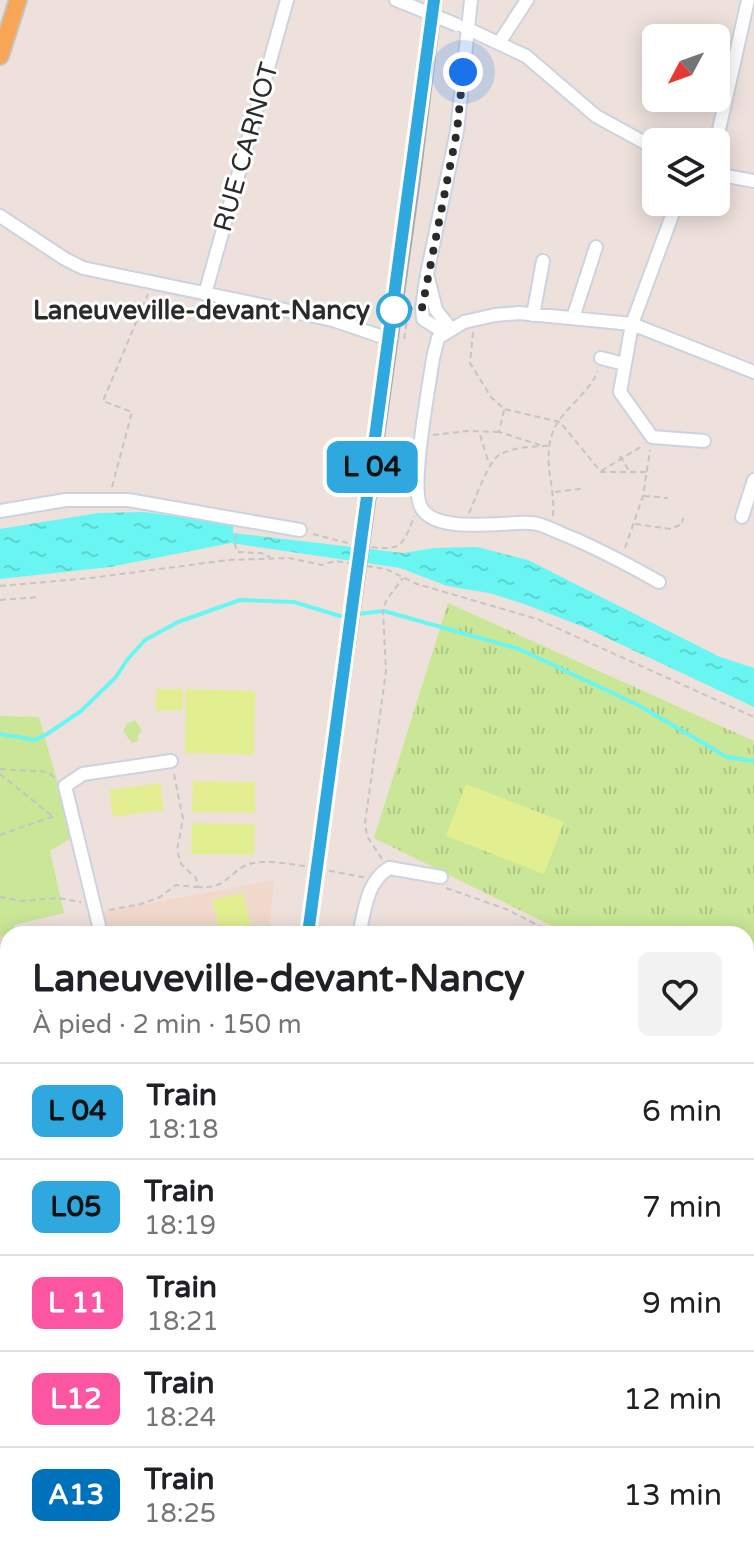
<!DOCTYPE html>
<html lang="fr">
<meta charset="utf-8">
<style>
:root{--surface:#fff;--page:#f2f2f2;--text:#202124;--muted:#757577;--line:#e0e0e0}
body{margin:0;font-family:"Varela Round",sans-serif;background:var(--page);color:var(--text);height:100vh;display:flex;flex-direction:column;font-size:30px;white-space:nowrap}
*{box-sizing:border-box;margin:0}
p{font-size:26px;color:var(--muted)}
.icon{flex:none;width:44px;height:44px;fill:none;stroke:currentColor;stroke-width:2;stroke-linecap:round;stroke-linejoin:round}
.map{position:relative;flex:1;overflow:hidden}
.panel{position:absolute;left:0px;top:926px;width:754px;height:632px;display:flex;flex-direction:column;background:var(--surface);border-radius:24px 24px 0 0;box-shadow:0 4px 20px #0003}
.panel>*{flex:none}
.badge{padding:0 16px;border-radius:12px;font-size:28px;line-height:52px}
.needle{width:52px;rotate:229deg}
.buttons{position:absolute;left:642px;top:24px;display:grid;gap:16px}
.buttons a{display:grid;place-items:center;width:88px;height:88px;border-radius:12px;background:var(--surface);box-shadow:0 4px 20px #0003;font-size:40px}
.you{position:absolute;width:40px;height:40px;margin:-20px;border:6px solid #fff;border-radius:50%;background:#1a73e8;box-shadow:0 0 0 12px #1a73e833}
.map>.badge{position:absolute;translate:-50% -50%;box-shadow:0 0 0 4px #fff}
.round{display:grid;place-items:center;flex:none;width:84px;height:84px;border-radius:12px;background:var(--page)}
.headline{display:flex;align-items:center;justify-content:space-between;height:136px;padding:0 32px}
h1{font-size:38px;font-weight:700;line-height:60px}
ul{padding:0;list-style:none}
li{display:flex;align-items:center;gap:24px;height:96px;padding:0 32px;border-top:2px solid var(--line)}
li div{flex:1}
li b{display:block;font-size:30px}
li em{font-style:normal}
li .badge{min-width:88px;font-weight:700;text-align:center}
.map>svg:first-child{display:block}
.education{fill:#f0d9cb}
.grass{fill:url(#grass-tufts)}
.park{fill:#c9e796}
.pitch{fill:#e2ef91}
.water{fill:url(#water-ripples)}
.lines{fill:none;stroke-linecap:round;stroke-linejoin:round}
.stream{stroke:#69f6f3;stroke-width:4}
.minor-casing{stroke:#cbd4de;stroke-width:16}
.major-casing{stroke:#c4c4c4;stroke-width:20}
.path{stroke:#c4c4c4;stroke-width:2;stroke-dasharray:6 4;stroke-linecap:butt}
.minor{stroke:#fff;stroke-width:12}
.major{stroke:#f9a556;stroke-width:16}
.rail{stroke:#9fa9b7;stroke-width:4}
.minor-bridge-casing{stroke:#cbd4de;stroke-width:16;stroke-linecap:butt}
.path-bridge{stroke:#c4c4c4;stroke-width:2;stroke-dasharray:6 4;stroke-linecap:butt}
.minor-bridge{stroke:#fff;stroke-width:12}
.line-casing{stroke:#fff;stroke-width:18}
.line{stroke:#2ea8de;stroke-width:12}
.walk{stroke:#2b2b2b;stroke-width:8;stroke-dasharray:0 14.4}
.stop-dot{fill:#fff;stroke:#2ea8de;stroke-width:4}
.labels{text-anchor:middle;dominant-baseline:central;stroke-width:6;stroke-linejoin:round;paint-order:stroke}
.street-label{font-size:26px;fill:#2b2b2b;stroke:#fff}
.stop-label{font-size:26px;font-weight:bold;fill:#2b2b2b;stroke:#fff;text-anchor:end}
</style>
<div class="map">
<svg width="754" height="1558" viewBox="0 0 754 1558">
<defs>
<pattern id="grass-tufts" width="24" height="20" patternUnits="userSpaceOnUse" patternTransform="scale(2)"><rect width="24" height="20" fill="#c9e796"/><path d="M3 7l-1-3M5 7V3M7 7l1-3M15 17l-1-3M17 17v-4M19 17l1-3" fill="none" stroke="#adc681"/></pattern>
<pattern id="water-ripples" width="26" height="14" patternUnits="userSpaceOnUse" patternTransform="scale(2)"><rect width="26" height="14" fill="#69f6f3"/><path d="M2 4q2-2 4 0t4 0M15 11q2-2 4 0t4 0" fill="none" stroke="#5bd3d0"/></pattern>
</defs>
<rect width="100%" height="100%" fill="#eee1dc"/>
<path class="education" d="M274,880L269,934H109L104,912Z
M8,934V1006L0,1002V936Z"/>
<path class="grass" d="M448,603L754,741V978L746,977V934H568L374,838Z"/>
<path class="park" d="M0,716L39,717L73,837L50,851L64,913L14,925L15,933L0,936Z
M135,720L142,731L138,735V741L132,743L123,731L127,724Z"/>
<path class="pitch" d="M156,689H183V710L156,711Z
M186,689L255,691L254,755L185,753Z
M193,781L255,782V813L192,812Z
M160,783L164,810L113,817L109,790Z
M466,784L564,822L544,874L446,836Z
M192,823L255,824L254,855L191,854Z
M243,893L253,934H220L212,900Z"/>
<path class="water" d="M144,512L233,524V533L403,553L434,548L477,547L528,560L720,657L754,668V707L584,627L524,604L489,593L447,586L400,568L231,543L110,567L0,579V529L98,513Z"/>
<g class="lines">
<path class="stream" d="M0,734L35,740L47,734L81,711L116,677L127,660L145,640L178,622L240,600L294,602L340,616L384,611L519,649L638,705L727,757L754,761"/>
<g class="minor-casing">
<path id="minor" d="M396,0L414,7
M464,27L526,56L596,116L656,149
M499,43L527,0
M716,143L748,0
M716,174L754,181
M677,202L632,324L620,392L652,437L704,441
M0,216L65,259L83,268L333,320L380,336
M426,280L422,308L423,319L445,333
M205,294L287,0
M533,315L543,261
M573,318L596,247
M451,329L436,310L427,274L457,131L471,0
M601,358L624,364
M0,511L66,500H128L300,530
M742,517L754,480
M659,582C627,564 594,546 560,533C551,529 540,523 531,523C505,521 432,536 420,505C411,482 429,387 433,358L438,338L464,322L495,315L519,313L632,324L754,372
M101,934L65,786L83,774L171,761
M359,934C365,911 366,882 389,868L441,877
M0,1033L8,1035
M746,1088L754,1087
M0,1189L8,1188
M0,1198L8,1207
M746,1452L754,1453
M271,1550L277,1558
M197,1558L198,1550
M246,1558L247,1550
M337,1558L338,1550
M515,1558L516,1550
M717,1558L718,1550"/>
</g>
<g class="major-casing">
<path id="major" d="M0,56L18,0"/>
</g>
<path class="path" d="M473,332L470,363L491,397L504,409L560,422L601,472H649
M404,339L408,314
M504,410L499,432L540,445
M433,435L468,431L499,432
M480,435L489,464
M620,456L629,471
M601,471L644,445
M112,487L132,412L103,401L148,294
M555,492L580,489L583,492
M644,496L668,498
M469,513C475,500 488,462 499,455C512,447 535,446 550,446
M553,516C556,485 540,459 555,427C563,410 588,394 598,371
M635,524L671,529L682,524L683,518
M236,533L235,544L237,552L261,553L270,557
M313,534C329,538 387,556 400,544C407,537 411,525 414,516
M625,548L643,496L650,450
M0,586L91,578L228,560L289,558L322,565L335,561L386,569L417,584L537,619L754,717
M0,600L40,597
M0,769L48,772L56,779
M0,774L52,816
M174,774L183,819L177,850L181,864L196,878L198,887C229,890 230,868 253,863C279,858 335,873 364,877
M0,835L57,815
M382,859L367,836L365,823L386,671L383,609L387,599L403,578
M446,888L506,909L555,934
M0,897L23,901L58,898L81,902
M109,910L141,904L160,897L176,885L197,887
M746,981L754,982"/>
<use href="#minor" class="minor"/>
<use href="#major" class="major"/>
<path class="rail" d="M314,934L418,186L441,0
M228,1558L229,1550"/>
<g class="minor-bridge-casing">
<path id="minor-bridge" d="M414,7L457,25"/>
</g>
<path class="path-bridge" d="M384,336L404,339"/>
<use href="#minor-bridge" class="minor-bridge"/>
</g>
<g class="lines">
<g class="line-casing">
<path id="line" d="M308,934L434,0"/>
</g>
<use href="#line" class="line"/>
<path class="walk" d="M394,310L422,308L457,131L463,72"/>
</g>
<circle class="stop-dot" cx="394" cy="310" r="16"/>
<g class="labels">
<g class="street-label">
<text transform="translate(246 147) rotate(-74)">RUE CARNOT</text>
</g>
<g class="stop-label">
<text x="370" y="310">Laneuveville-devant-Nancy</text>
</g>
</g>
</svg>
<div class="buttons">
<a><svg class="needle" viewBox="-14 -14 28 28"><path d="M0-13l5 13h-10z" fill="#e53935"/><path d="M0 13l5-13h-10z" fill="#757577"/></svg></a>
<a><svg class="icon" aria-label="layers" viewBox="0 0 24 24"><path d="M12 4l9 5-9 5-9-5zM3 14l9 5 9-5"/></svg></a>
</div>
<div class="you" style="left:463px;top:72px"></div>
<b class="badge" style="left:372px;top:467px;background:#2ea8de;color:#111">L 04</b>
<section class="panel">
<div class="headline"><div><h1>Laneuveville-devant-Nancy</h1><p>À pied · 2 min · 150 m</p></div><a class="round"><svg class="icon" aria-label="heart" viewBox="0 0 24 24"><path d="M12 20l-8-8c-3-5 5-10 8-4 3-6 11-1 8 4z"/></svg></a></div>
<ul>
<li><span class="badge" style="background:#2ea8de;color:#111">L 04</span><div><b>Train</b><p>18:18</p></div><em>6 min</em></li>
<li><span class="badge" style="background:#2ea8de;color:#111">L05</span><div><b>Train</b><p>18:19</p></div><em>7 min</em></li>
<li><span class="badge" style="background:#fc55a2;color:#fff">L 11</span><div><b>Train</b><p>18:21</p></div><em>9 min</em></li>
<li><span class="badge" style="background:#fc55a2;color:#fff">L12</span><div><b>Train</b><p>18:24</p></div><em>12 min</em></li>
<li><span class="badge" style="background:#0072bc;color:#fff">A13</span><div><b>Train</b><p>18:25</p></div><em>13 min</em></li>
</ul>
</section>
</div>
